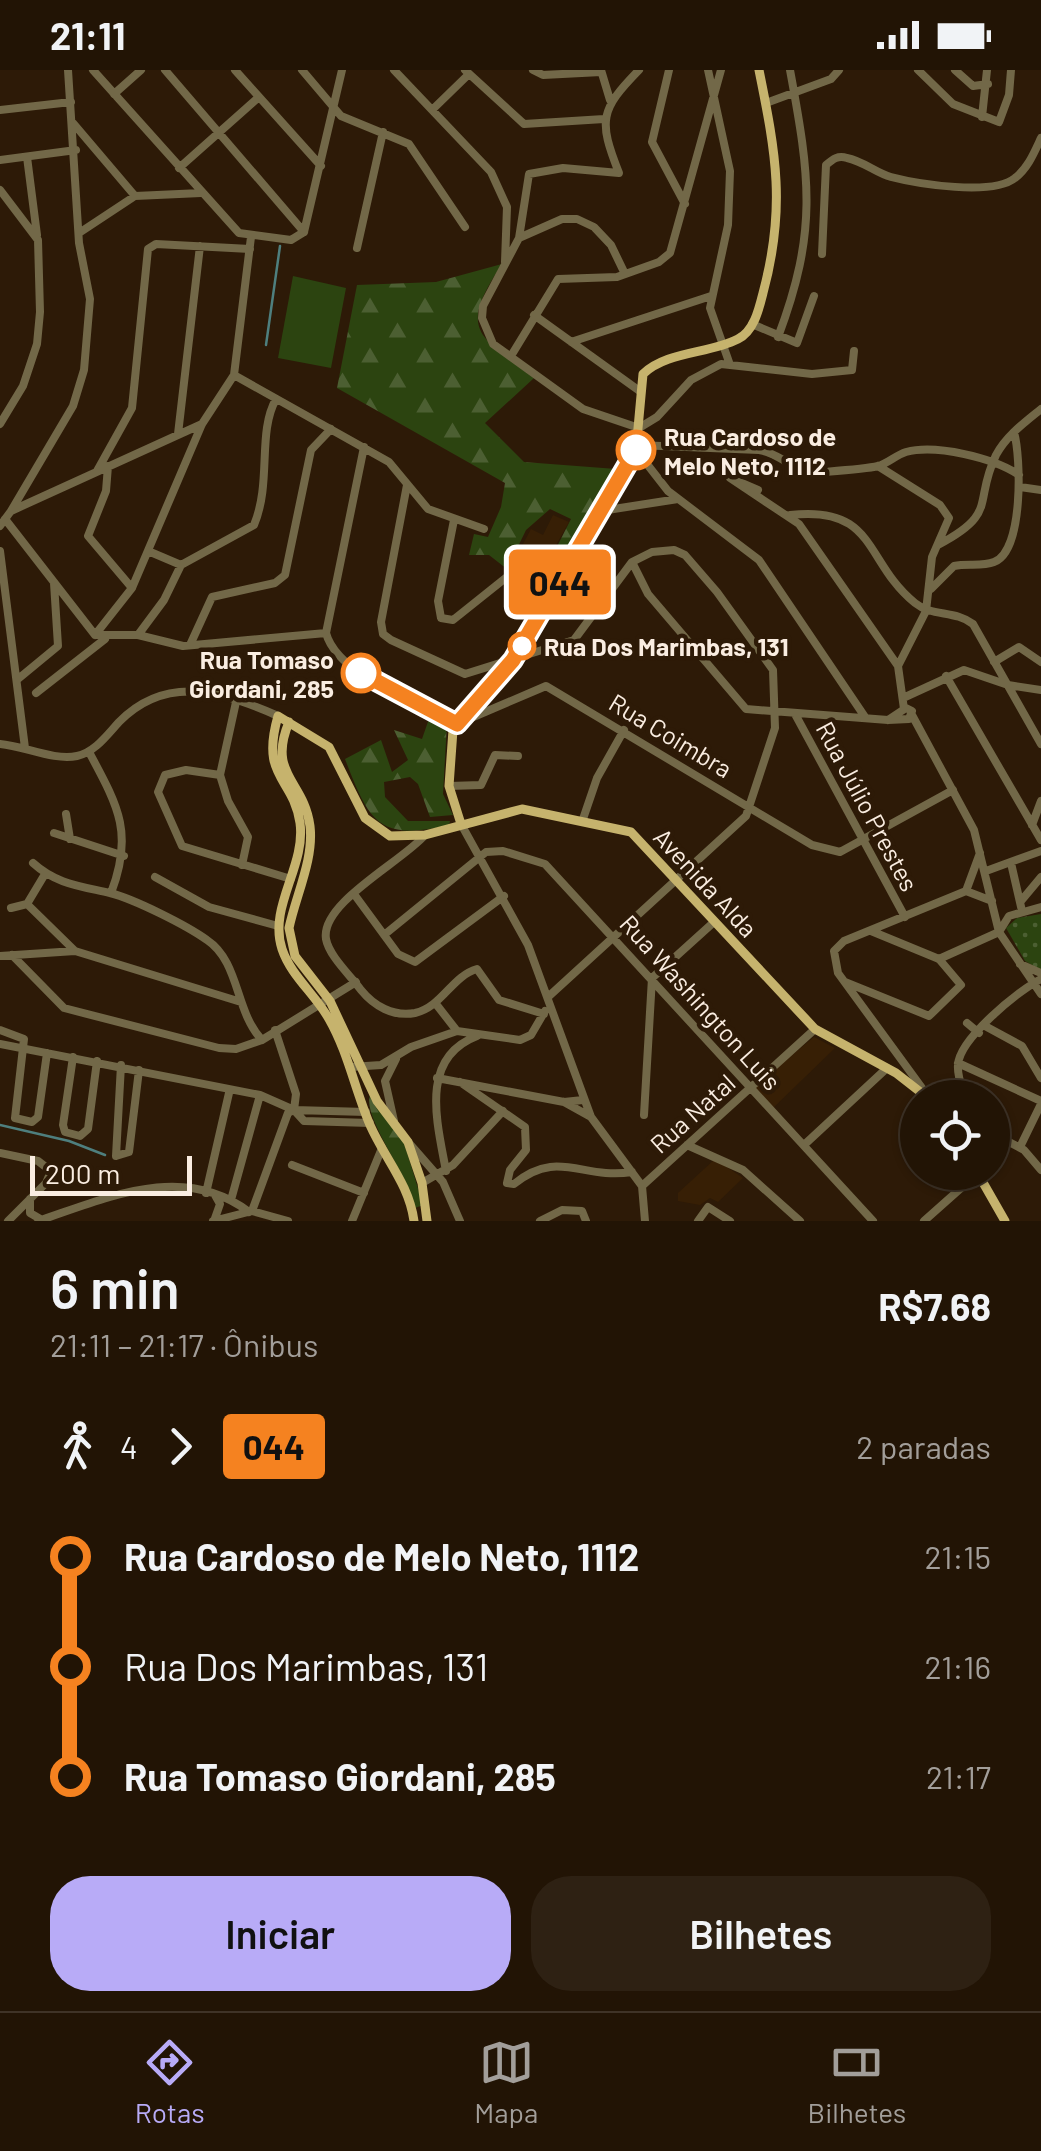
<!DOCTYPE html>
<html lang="pt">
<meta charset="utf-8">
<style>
:root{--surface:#221405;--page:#2e2113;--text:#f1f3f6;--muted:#a29e9a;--line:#3f3327;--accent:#b8abf7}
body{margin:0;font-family:Barlow,sans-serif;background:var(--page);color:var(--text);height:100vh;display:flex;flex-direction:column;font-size:38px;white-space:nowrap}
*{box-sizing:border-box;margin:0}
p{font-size:32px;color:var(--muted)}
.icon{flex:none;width:55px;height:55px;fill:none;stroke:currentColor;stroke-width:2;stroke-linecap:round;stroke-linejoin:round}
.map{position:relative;height:1151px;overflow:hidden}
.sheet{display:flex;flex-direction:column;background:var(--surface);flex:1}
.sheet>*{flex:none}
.badge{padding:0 20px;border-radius:8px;font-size:35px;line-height:65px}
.controls{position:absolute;left:900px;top:1010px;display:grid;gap:20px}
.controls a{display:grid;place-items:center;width:110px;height:110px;border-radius:50%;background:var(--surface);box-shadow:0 2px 8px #0004,0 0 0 2px var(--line);font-size:50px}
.scale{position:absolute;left:30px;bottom:25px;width:162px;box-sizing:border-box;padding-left:10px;border:5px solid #faede1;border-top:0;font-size:28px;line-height:35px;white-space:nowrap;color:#faede1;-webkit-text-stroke:8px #2d1a07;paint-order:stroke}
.map>.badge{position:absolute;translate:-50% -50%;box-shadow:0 0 0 5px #fff}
.legs{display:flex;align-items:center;gap:15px;height:110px;padding:0 50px;font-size:32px}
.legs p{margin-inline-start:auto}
.summary{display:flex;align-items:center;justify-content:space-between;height:170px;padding:0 50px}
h1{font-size:55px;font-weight:600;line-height:75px}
.cta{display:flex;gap:20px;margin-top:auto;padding:20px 50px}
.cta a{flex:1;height:115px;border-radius:40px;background:var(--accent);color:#111;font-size:40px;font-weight:600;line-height:115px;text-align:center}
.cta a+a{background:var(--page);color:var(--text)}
ul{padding:0 50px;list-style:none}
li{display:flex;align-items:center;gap:35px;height:110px;font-size:38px}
li i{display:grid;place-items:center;width:15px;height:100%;margin:0 12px;background:currentColor}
li i::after{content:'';width:25px;height:25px;margin:-12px;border:8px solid;border-radius:50%;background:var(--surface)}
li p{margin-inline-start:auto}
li:first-child i{background:linear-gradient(#0000 50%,currentColor 0)}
li:last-child i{background:linear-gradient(currentColor 50%,#0000 0)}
.status{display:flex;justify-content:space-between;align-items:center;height:70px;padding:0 50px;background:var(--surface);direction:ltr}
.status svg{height:28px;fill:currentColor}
.dock{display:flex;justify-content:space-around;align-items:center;height:140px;border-top:2px solid var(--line);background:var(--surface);font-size:28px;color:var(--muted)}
.dock a{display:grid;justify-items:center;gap:5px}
.dock .current{color:var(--accent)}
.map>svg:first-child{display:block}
.built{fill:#371f05}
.grass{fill:#2c4410}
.forest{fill:url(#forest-firs)}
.park{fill:url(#park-dots)}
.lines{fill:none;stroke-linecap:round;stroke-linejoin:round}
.stream{stroke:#4e7f7e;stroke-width:2.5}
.minor{stroke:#726848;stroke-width:8}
.major{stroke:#c6b36d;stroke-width:9}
.line-1-casing{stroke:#fff;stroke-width:22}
.line-1{stroke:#f58220;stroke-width:15}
.stop-1-dot{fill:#fff;stroke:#f58220;stroke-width:5}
.labels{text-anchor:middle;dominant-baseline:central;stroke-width:9;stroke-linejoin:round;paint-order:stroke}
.stop-label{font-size:25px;font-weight:bold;fill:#faede1;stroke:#2d1a07;text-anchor:start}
.street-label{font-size:25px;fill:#faede1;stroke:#2d1a07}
</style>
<div class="status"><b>21:11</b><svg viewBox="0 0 49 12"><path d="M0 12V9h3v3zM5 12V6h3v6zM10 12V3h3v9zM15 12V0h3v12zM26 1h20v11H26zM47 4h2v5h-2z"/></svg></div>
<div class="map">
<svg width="1041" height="1151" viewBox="0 0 1041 1151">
<defs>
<pattern id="forest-firs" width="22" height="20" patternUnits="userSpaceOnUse" patternTransform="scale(2.5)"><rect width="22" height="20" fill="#2c4410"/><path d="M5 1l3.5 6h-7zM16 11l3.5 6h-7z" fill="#4c5f32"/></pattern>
<pattern id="park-dots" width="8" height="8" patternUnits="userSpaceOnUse" patternTransform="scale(2.5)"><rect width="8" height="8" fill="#2c4410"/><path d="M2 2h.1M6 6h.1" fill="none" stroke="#4c5f32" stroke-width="1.8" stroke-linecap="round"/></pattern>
</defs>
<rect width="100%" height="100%" fill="#2d1a07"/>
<path class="built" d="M553,445L569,452L532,518L508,502L531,459L543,465Z
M814,967L835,978L772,1039L752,1018Z
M715,1089L743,1108L718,1132L710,1128L700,1135L678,1131V1123Z"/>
<path class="grass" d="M293,206L346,218L331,298L278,288Z"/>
<path class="forest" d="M502,194C457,262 479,265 534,308L485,353L524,392L616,399L544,525L536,518L571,449L550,439L526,460L507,499L489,485H469L474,464L488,467L501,437L505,413L337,318L357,215L436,212Z
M430,646L447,653L443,724L453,745L430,747L418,714L410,707L384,712L385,727L408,751H450L449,755C378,772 369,751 345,689L381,670L392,702L408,690L394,660L422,669Z
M370,1025L403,1069L423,1135L415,1138C409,1106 362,1047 370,1025Z"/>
<path class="park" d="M1041,844V900L1025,891L1006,858L1017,848Z"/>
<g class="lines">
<path class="stream" d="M266,275L280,176
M0,1055L69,1071L105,1085"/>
<path class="minor" d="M93,0L239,163L291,170L304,162
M165,0L304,162
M235,0L321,96
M302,0L341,46L409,74L465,157
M394,0L491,102L507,137L505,192
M465,0L524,54L604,49
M533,0L543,5L601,2
M601,0L610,30
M669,0L652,72L685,134
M708,0L730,101L728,155L710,238L729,292
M918,0L953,34L999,52L1009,25L1011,0
M955,0L973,16L988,14
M114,24L141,0
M766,33L831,9L839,0
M0,40L71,32
M432,40L469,4
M982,47L987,0
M73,53L135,126
M27,87L37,165
M0,90L76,80
M179,98L259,27
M0,120L38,170L40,242L37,274L23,316L0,354
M304,162L342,0
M79,163L135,126L201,123
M519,168L529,104L563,98L619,103C598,50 600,40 639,0
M357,178L383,62
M822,184L826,95C833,89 838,85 847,88C863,91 876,103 891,107C918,114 993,126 1015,108C1028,98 1034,83 1041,68
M625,204L611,175L594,157L577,149H562L519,168L483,236L482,248L493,274L583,339L639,358L657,347L691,310L721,294L812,304L852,300L854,281
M534,245L641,322
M752,254L797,273L814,226
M778,267C818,161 810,108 790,0
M571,272L711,226
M511,286L558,209L617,207L659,192L670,183L721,0
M234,305L389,392L428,439L484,459
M178,364L200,176
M637,375L759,380C781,383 794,404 823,402C836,401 866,399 878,396C887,394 896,385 906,382C936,374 994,388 1019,405
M364,377L326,563C337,605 419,634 457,654L546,616L812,775L840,782L953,720
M636,380L668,421L759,490L865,647
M108,396L106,421L88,466L132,518
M878,396L940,435L949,448L932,487L926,541L898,596L904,639
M97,401L132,338L148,179L156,174L250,179
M407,415L381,552L383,564L391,570L465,604L574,570L632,492L652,482L674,480L685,485L717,522L773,600L775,658L746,746L548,927
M1020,417L1041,420
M758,420L730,408L799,454L898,596
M11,441L73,336L84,300L90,229L79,173L68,0
M601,441L678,429
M790,445C877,435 864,492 915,533C932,547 955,540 973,554L1041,674
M5,449L95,565H138L183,576L326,563
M454,450L438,531L441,548L453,550L508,506L521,516
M0,456L11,441L202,354
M938,475C999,443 973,433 996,385C1006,366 1025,352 1041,339
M0,481L25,678
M148,481L181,495
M632,492L648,524L746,639L888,650L909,649L912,641L906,638L888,650
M931,519L954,496C967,493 982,497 994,492C1024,481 1021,387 1014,362
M95,565L132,518L202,354L234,305L251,167
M138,565L164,530L181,495L254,455C272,412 257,363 276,329
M190,575L212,527L275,513L285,505L311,380L331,359
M994,592L1019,577L1041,592
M946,606L1041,770
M18,609L58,576L54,513
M36,623L105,569
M903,628L964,600L1008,615L1041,620
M236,632L220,705L228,731L248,767L242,795
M795,644L905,847
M912,645L974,760L999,862L1041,924
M0,674C24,676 54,691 77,686C95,682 107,665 119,652C166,604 222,621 278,646
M89,682C118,736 134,763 111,823
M220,705L186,700L165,705L158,722L182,776L291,809
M449,716L481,715L495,685L518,686
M66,744L70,769
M583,749L597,708L624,660
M461,754L528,875L591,1047L642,1116L645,1151
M1032,755L1041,731
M54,763L124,786
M425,765C403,791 320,833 326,869C329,886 351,906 361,920C374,936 393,947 415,943C442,937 452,906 477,899L499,930L544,944
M33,793C56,814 80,816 110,823C134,829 186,855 207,870C240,892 235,942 262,970
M1011,793L1022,841
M986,801L1041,781
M155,807L209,837L278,856
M966,821L980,783
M354,824L398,884L415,892L504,826
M1021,831L1041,807
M27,834L74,880
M11,838L27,834L45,804
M384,865L486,782L503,781L545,794L873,1151
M12,885L64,938L219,978L236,979L262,970L356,912
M0,886L75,881L241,932
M939,889L999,862L1009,846L1041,837
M1020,894L1041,903
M845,912L929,946L961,915L939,889L871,861
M436,934L457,961
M967,953L979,963
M985,956L1022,976L1041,1008
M0,960L24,969L15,1048L32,1052L38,1047L47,983
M275,960L296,1024L294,1040
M0,974L260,1025L294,1040L304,1051L370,1053
M73,987L63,1055L65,1062L80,1066L88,1059L97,991
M958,993L1041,1031
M121,995L116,1086L129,1082L139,1000
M351,997L381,995L411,977L457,961L520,970L531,965L545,941
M437,1008L564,1032L583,1030
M460,1012L525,1057L526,1080L510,1100L507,1113L514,1114C558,1078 582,1110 632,1102
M925,1022L838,903L834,881L844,871L966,821L992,831
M965,1028C962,1018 957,1006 958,995C959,969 1019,920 1041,909
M564,1032L591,1047
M294,1040L366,1042
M644,1045L652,908L714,852
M394,1051L385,1011L396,989
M992,1063L1024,1080L1041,1100
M408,1072L443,1112L460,1151
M687,1075L743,1100L800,1151
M804,1075L887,998
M1020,1077L1041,1034
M0,1083L38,1091L51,1101L46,1113L8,1151
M292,1095L364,1123
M446,1101C437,1052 419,988 477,966
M422,1113L453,1095L503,1041
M642,1116L815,959
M206,1123L229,1023
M30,1129V1143L42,1150
M231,1130L260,1025
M252,1141L288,1043L294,1040
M38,1151C107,1128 183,1092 249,1142
M213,1151L252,1141L288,1151
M214,1151L220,1134L215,1125
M352,1151L382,1078
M540,1151L562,1140L582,1141L586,1151
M698,1151L708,1137L730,1151
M924,1151L978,1103"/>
<path class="major" d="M289,652C267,705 304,710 310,756C314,789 296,825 289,858L295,886L330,931L377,1031L408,1072L422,1113L427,1151
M461,754L449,716L453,660L516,586L636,380L643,304C667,281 709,284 738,269C754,261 759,239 763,223C786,138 776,84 759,0
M977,1102L1005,1151
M414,1151C409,1114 385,1089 370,1055C355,1020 348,982 329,949C315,924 291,906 282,879C268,837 306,796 300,753C293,706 260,709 278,646L329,677L365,748L390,766L425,765L522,739L631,762L815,959L896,1003L928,1028"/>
</g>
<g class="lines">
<g class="line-1-casing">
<path id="line-1" d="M361,603L457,654L513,590L636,380"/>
</g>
<use href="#line-1" class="line-1"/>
</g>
<g class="stop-1-dot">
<circle cx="636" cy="380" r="18"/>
<circle cx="522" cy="576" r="12"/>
<circle cx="361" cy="603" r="18"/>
</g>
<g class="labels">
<g class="stop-label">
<text x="664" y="366">Rua Cardoso de<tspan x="664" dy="29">Melo Neto, 1112</tspan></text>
<text x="544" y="576">Rua Dos Marimbas, 131</text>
<text x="334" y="589" text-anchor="end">Rua Tomaso<tspan x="334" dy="29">Giordani, 285</tspan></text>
</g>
<g class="street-label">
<text transform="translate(671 665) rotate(31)">Rua Coimbra</text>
<text transform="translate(868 736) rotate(62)">Rua Júlio Prestes</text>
<text transform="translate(706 812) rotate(47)">Avenida Alda</text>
<text transform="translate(701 932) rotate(48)">Rua Washington Luis</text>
<text transform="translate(692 1043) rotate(-42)">Rua Natal</text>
</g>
</g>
</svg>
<div class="controls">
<a><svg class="icon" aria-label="locate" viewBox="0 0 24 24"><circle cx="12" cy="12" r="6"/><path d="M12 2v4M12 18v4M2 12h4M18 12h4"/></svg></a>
</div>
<div class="scale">200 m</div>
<b class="badge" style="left:560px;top:512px;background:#f58220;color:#111">044</b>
</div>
<section class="sheet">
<div class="summary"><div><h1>6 min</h1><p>21:11 – 21:17 · Ônibus</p></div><b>R$7.68</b></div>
<div class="legs"><svg class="icon" aria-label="walk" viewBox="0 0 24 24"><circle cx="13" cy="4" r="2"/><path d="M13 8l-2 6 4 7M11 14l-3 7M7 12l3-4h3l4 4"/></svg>4<svg class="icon" aria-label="forward" viewBox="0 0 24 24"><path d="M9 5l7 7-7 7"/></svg><b class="badge" style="background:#f58220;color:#111">044</b><p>2 paradas</p></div>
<ul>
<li><i style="color:#f58220"></i><b>Rua Cardoso de Melo Neto, 1112</b><p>21:15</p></li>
<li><i style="color:#f58220"></i><span>Rua Dos Marimbas, 131</span><p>21:16</p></li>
<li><i style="color:#f58220"></i><b>Rua Tomaso Giordani, 285</b><p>21:17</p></li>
</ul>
<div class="cta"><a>Iniciar</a><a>Bilhetes</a></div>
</section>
<nav class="dock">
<a class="current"><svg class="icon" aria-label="directions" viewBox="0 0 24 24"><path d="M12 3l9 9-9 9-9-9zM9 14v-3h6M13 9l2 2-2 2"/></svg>Rotas</a>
<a><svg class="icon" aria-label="map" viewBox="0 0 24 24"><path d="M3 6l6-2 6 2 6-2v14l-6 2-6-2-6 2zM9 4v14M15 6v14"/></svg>Mapa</a>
<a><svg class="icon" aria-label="tickets" viewBox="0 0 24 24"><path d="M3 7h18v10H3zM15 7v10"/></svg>Bilhetes</a>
</nav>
